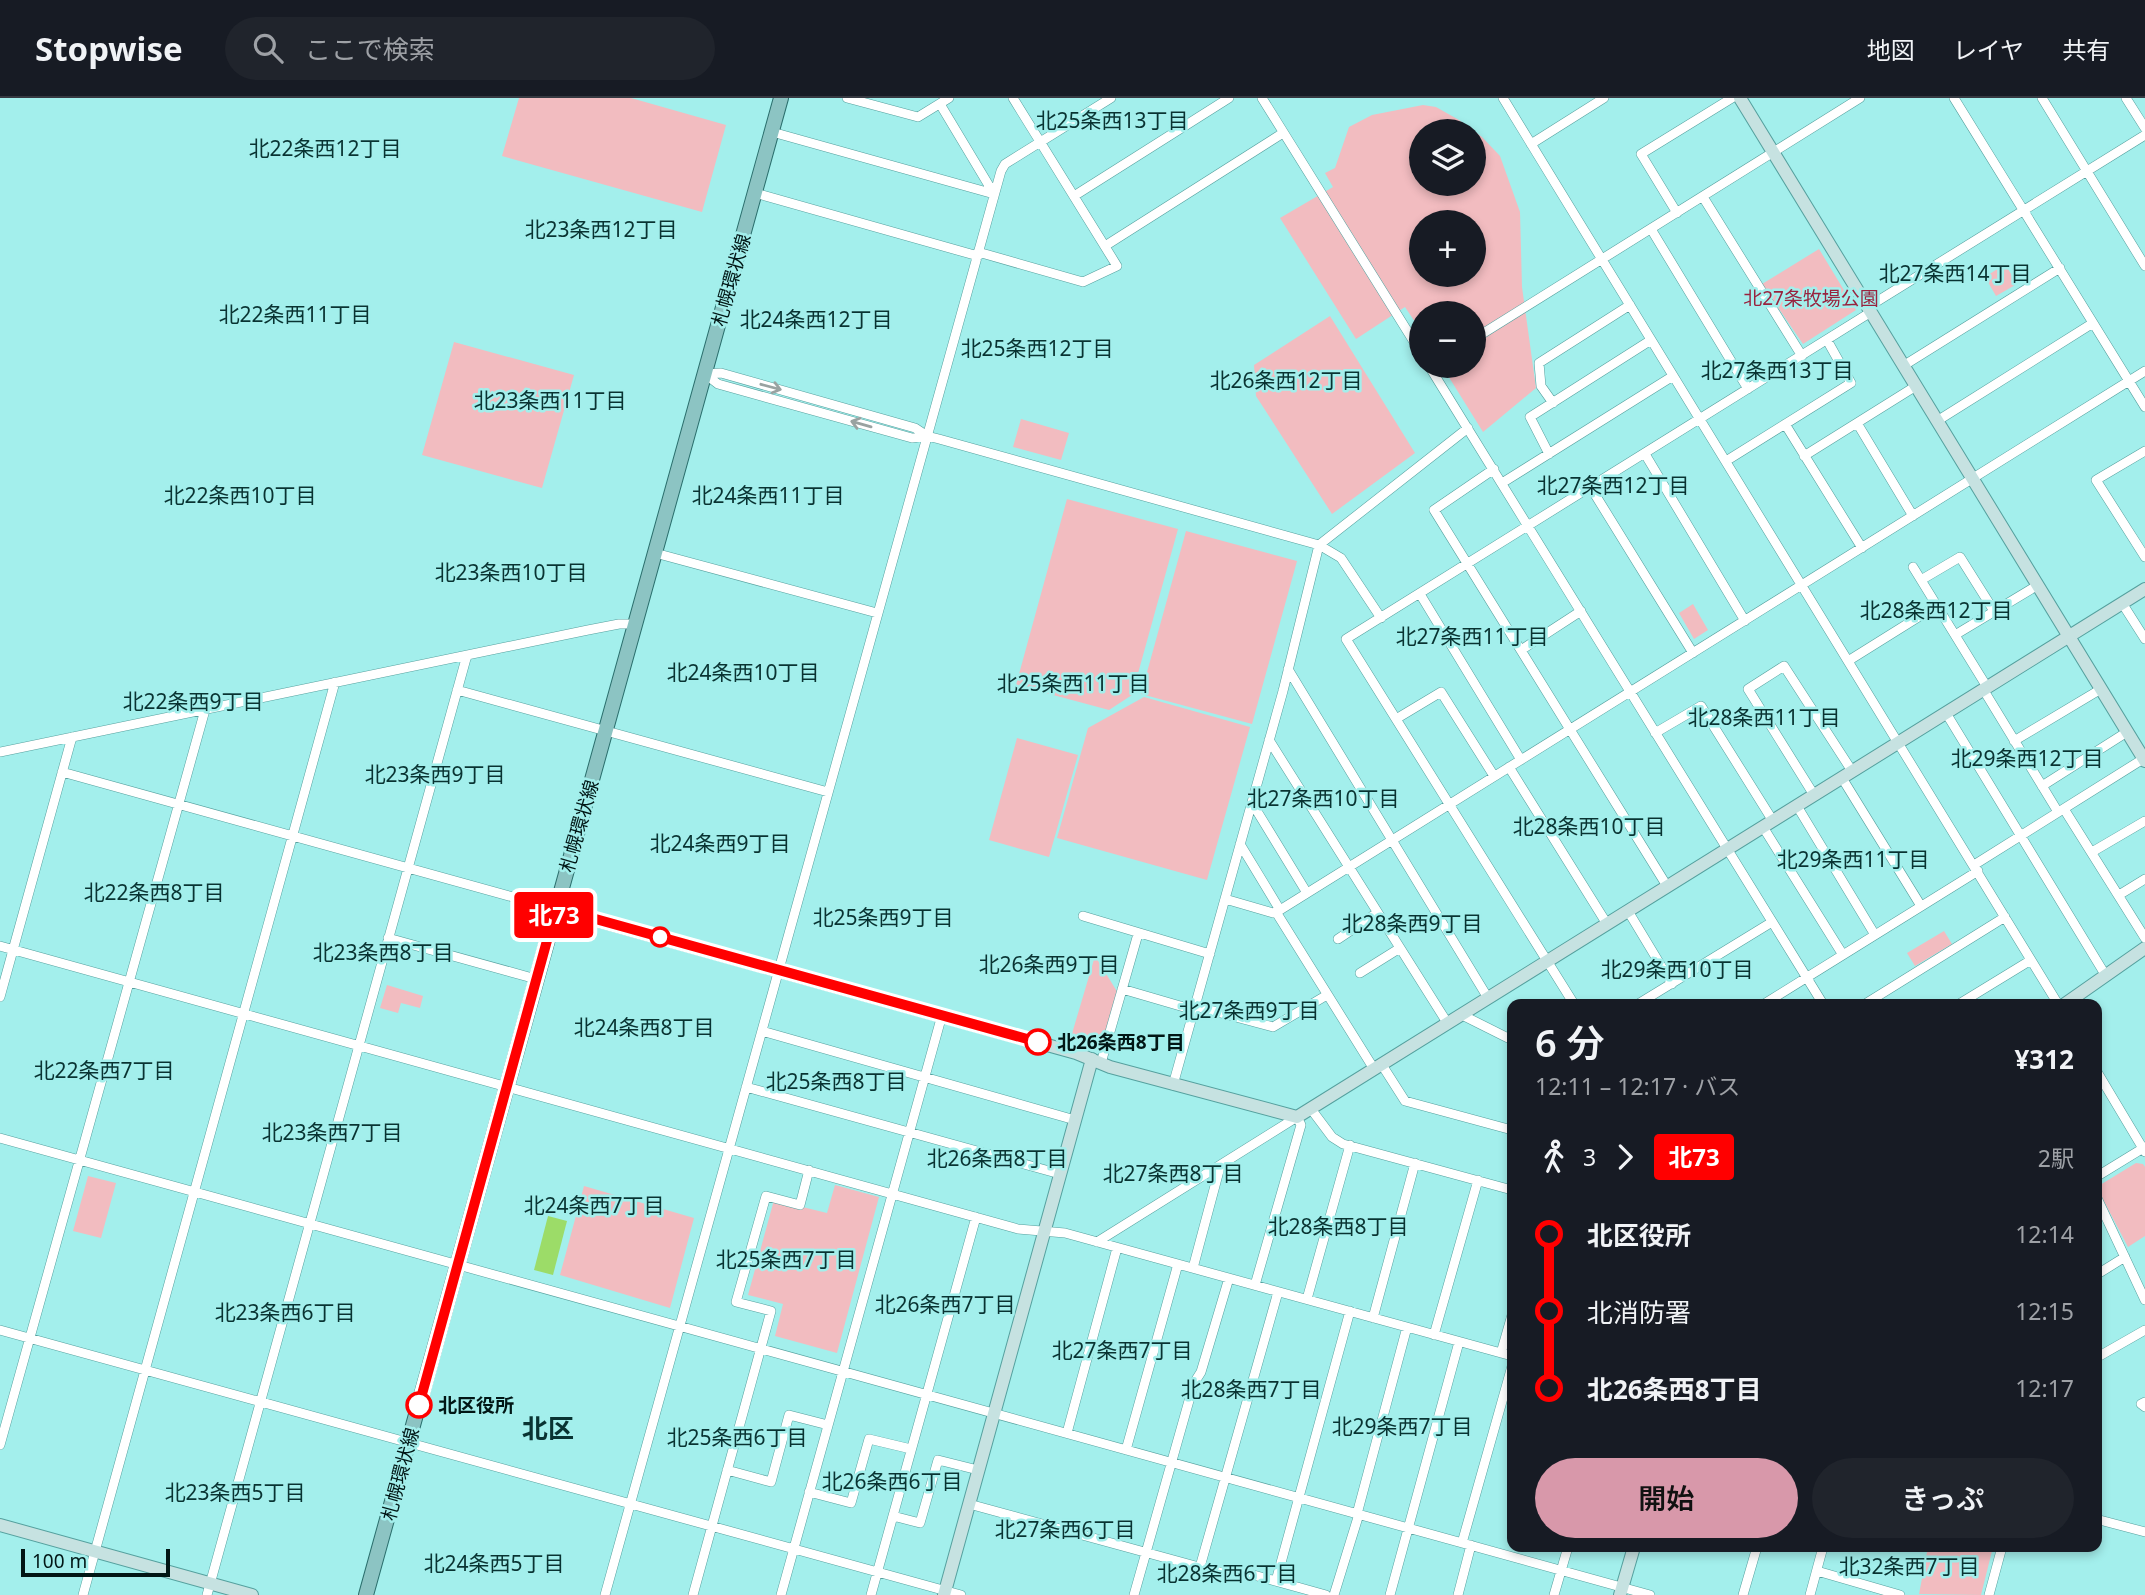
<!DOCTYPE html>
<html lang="ja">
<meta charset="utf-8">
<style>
:root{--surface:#171b24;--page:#20242c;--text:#f1f3f6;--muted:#9ea1a6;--line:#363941;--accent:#d898aa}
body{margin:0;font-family:"Noto Sans","Noto Sans JP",sans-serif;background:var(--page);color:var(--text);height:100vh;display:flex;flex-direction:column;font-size:26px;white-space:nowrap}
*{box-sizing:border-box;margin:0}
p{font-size:23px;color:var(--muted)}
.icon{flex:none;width:38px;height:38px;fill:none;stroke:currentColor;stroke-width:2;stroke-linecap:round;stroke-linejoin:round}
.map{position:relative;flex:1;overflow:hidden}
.sheet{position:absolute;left:1507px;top:901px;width:595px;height:553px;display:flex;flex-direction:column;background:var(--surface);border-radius:14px;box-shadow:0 4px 10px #0003}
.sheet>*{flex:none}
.badge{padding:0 14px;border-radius:5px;font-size:24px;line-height:46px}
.controls{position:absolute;left:1409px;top:21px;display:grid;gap:14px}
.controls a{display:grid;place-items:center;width:77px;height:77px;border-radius:50%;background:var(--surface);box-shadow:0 4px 10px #0003;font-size:35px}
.scale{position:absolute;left:21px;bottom:18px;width:149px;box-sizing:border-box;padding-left:7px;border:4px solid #011615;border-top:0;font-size:19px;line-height:24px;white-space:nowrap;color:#011615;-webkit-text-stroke:5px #a3efec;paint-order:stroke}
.map>.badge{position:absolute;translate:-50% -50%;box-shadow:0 0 0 4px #fff}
.legs{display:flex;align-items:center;gap:10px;height:77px;padding:0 28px;font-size:23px}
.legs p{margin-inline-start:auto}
.summary{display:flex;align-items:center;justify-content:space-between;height:119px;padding:0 28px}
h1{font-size:38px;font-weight:600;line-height:52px}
.action{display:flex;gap:14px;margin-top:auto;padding:14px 28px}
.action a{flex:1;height:80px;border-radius:42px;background:var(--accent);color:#111;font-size:28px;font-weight:600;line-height:80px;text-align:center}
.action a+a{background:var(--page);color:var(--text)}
ul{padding:0 28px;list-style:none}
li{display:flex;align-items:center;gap:24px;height:77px;font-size:26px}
li i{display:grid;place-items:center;width:10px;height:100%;margin:0 9px;background:currentColor}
li i::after{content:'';width:18px;height:18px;margin:-9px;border:5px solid;border-radius:50%;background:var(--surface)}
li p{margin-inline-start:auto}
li:first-child i{background:linear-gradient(#0000 50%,currentColor 0)}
li:last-child i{background:linear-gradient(currentColor 50%,#0000 0)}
header{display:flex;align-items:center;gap:42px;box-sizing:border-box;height:98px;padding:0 35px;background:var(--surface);border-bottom:2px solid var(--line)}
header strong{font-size:33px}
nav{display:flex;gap:38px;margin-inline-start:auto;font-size:24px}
.search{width:490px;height:63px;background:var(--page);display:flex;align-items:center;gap:18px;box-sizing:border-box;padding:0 24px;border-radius:38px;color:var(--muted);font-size:26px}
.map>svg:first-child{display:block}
.green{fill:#f2bcc0;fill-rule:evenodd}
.water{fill:#9cdc68}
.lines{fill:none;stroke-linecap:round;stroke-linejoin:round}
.street-casing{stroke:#55a09e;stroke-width:10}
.secondary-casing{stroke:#55a09e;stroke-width:14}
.primary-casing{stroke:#2a6e6c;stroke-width:16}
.street{stroke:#fff;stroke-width:9}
.secondary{stroke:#c6e2e1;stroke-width:12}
.primary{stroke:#8cc4c3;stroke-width:14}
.oneway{stroke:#99a2a1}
.line-1-casing{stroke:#fff;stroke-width:16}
.line-1{stroke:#f00;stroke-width:10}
.stop-1-dot{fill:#fff;stroke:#f00;stroke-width:3.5}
.labels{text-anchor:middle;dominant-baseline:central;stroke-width:5;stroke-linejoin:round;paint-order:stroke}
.street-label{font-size:19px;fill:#011615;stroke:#a3efec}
.park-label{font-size:19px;fill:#99233e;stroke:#a3efec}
.stop-label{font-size:19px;font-weight:bold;fill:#011615;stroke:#a3efec;text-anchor:start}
.neighbourhood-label{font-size:21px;fill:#093332;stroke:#a3efec}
.district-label{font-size:26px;font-weight:bold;fill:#093332;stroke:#a3efec}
</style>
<header>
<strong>Stopwise</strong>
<div class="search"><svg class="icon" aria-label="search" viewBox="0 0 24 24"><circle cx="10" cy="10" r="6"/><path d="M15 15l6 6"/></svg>ここで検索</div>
<nav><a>地図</a><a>レイヤ</a><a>共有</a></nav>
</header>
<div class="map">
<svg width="2145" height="1497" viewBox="0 0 2145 1497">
<rect width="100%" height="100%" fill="#a3efec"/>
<path class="green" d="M519,0H631L726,27L702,114L502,58Z
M1423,7L1436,9L1459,22L1482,39L1500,58L1520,114L1522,189L1536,290L1483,334L1442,268H1474V215H1421V233L1405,209L1356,241L1280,120L1333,89L1325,75L1335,70L1349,29L1372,17ZM1421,33H1474V86H1421ZM1421,124H1474V177H1421Z
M1819,151L1856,212L1803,246L1762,186Z
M2005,166L2017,186L1996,198L1985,179Z
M1330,218L1415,355L1332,416L1256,298L1254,267Z
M454,244L574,277L542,390L422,357Z
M1021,321L1069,335L1061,362L1013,349Z
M1067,401L1178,431L1132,597L1109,612L1016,587Z
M1186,433L1297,463L1252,626L1141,596Z
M1693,506L1708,532L1694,541L1679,515Z
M1144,599L1250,629L1207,782L1057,740L1088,630Z
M1017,640L1078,657L1049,759L989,742Z
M1944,833L1952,846L1915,868L1907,855Z
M1095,858L1118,895L1101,953L1071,939Z
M387,887L423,898L420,910L401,905L398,915L380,910Z
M2136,1065L2143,1066L2145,1069V1138L2128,1149L2098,1092L2100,1087Z
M88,1078L116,1085L101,1140L73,1133Z
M835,1087L879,1099L837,1255L775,1238L783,1206L748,1197L774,1102L827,1115Z
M584,1088L694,1120L670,1210L560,1177Z
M1928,1449H1993L1981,1497L1919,1496Z"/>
<path class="water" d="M548,1118L567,1123L553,1177L534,1172Z"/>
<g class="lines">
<g class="street-casing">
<path id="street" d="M847,0L918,19L949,0
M1262,0L1421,255
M1503,0L2058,906
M1954,0L2145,309
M2042,0L2145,168
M2126,0L2145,30
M940,6L994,96
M772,34L994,96
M1531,46L1604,0
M755,95L978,158
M1074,98L1229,0
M1703,99L1802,258
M1677,115L1641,56L1732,0
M1651,131L1748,291
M1105,148L1283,35
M978,154L1083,184L1117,168L1013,0
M1868,209L2145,37
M1474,241L1860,0
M1429,268L1823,906
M1903,268L2060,170
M704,276L721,275L915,330L927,338L939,341L1319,447L1468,330
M705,276L718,286L912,340L927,338
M1553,305L1541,288L1539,265L1630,207
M1937,323L2093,225
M1857,325L1913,418
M1785,326L1862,450
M2145,353L2096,382L2145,459
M1549,356L1530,319L1651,242
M1645,356L1745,523
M1804,358L1916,288
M1726,363L1851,285L1827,242
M1494,371L1434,412L1667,788
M1502,385L1673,278
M1591,390L1693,555
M655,455L877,515
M1913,469L1987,589
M1921,482L1960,459L1994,513
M1420,496L1521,662
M2122,505L2145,541
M1955,537L2038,487
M1521,552L1581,513
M1848,563L1936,508
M1288,571L1488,900
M1983,591L2058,714
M457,592L828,694
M1946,615L2106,878
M1396,621L1441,594L1494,678
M1655,635L1701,608L1773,723
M1269,642L1448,926
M2014,643L2101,591
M0,654L588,532L619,526H635
M1509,669L1607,826
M62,674L556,811
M1842,680L1921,808
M2042,688L2127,634
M1814,697L1748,591L1784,568L1852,673
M1252,705L1307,795
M1797,708L1875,837
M2064,711L2145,840
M1763,729L1843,857
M1240,746L1280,812
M2092,754L2145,723
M1974,767L2143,661
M2119,797L2145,781
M1225,801L1273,815L1280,812L2145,273
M1628,813L1672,886
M1276,814L1374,971
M1083,818L1210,856
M388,840L536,881
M1338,841L1377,815
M0,848L1018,1131L1065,1135L1512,1258
M1360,875L1400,850
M1122,891L1194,912
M0,899L72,639
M1574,906L1346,541L1871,214
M1638,906L1772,824
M1764,906L1978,773
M1865,906L2005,819
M1959,906L2031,862
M1195,908L1273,929L1327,897
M1462,917L1512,942
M762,933L1075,1022
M1101,965L1138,836
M1382,967L1405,1003L1512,1032
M2096,972L2145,1054
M1173,987L1283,593L1319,447L1341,460L1381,520
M746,989L1060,1076
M1311,1011L1332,1039L1343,1046L1512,1092
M0,1040L1650,1497
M2096,1079L2145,1049
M2096,1098L2145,1202
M1097,1144L1297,1019L1301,1027L1255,1187
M1193,1170L1220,1069
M2096,1177L2125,1159
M1307,1201L1350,1047
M1373,1220L1415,1065
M0,1232L961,1497
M1434,1237L1478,1082
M1501,1255L1512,1217
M2096,1260L2145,1232
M2145,1304L2141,1306L2145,1309
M1067,1335L1117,1150
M0,1347L205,612
M1126,1352L1178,1166
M727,1372L771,1384L789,1317L828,1327
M809,1394L851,1405L869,1341L911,1351
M969,1406L1210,1472L1224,1475L1232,1471L1326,1497
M1357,1416L1407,1229
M893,1418L920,1425L938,1362L978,1372
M2096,1421L2145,1434
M1462,1445L1512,1268
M1200,1469L1278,1194
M1817,1473L1900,1497
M1276,1483L1350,1213
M83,1497L335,584
M207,1497L467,557
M605,1497L1001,73L1005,66L1111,0
M693,1497L771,1213L736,1204L766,1098L800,1107L809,1072
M781,1497L942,917
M871,1497L976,1119
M1134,1497L1194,1285L1201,1274L1229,1180
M1334,1497L1359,1416
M1390,1497L1459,1244
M1458,1497L1471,1447
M1554,1497L1568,1449
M1743,1497L1757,1449
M1810,1497L1823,1449
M1989,1497L2002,1449"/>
</g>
<g class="secondary-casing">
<path id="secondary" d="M1740,0L2145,663
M556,811L1076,955L1110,969L1297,1019L2145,491
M2065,906L2145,850
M0,1427L252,1497
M944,1497L1092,961
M1620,1497L1634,1449"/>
</g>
<g class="primary-casing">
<path id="primary" d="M366,1497L781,0"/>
</g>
<use href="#street" class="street"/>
<use href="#secondary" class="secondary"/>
<use href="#primary" class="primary"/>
</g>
<defs><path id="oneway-shaft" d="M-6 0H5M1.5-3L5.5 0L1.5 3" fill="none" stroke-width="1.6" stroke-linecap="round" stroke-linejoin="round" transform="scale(1.75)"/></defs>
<g class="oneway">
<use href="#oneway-shaft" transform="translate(771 289) rotate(15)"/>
<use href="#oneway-shaft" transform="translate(861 326) rotate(-164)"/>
</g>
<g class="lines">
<g class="line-1-casing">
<path id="line-1" d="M419,1307L556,810L1038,944"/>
</g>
<use href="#line-1" class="line-1"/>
</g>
<g class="stop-1-dot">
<circle cx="660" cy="839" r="9"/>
<circle cx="1038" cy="944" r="12"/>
<circle cx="419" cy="1307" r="12"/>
</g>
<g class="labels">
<g class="street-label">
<text transform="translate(731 182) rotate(-74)">札幌環状線</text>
<text transform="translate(579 728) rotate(-74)">札幌環状線</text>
<text transform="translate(400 1376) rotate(-75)">札幌環状線</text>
</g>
<g class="park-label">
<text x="1811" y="200">北27条牧場公園</text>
</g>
<g class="stop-label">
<text x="1057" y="944">北26条西8丁目</text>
<text x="438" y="1307">北区役所</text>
</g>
<g class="neighbourhood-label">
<text x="1112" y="22">北25条西13丁目</text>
<text x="325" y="50">北22条西12丁目</text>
<text x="601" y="131">北23条西12丁目</text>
<text x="1955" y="175">北27条西14丁目</text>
<text x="295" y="216">北22条西11丁目</text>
<text x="816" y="221">北24条西12丁目</text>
<text x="1037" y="250">北25条西12丁目</text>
<text x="1777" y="272">北27条西13丁目</text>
<text x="1286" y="282">北26条西12丁目</text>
<text x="550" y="302">北23条西11丁目</text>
<text x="1613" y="387">北27条西12丁目</text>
<text x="240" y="397">北22条西10丁目</text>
<text x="768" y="397">北24条西11丁目</text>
<text x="511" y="474">北23条西10丁目</text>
<text x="1936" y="512">北28条西12丁目</text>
<text x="1472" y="538">北27条西11丁目</text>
<text x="743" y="574">北24条西10丁目</text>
<text x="1073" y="585">北25条西11丁目</text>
<text x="193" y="603">北22条西9丁目</text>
<text x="1764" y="619">北28条西11丁目</text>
<text x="2027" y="660">北29条西12丁目</text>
<text x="435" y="676">北23条西9丁目</text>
<text x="1323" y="700">北27条西10丁目</text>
<text x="1589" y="728">北28条西10丁目</text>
<text x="720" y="745">北24条西9丁目</text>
<text x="1853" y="761">北29条西11丁目</text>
<text x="154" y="794">北22条西8丁目</text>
<text x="883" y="819">北25条西9丁目</text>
<text x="1412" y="825">北28条西9丁目</text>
<text x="383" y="854">北23条西8丁目</text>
<text x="1049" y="866">北26条西9丁目</text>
<text x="1677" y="871">北29条西10丁目</text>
<text x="1249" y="912">北27条西9丁目</text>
<text x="644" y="929">北24条西8丁目</text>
<text x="104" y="972">北22条西7丁目</text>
<text x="836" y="983">北25条西8丁目</text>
<text x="332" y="1034">北23条西7丁目</text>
<text x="997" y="1060">北26条西8丁目</text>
<text x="1173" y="1075">北27条西8丁目</text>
<text x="594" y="1107">北24条西7丁目</text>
<text x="1338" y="1128">北28条西8丁目</text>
<text x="786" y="1161">北25条西7丁目</text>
<text x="945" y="1206">北26条西7丁目</text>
<text x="285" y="1214">北23条西6丁目</text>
<text x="1122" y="1252">北27条西7丁目</text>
<text x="1251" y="1291">北28条西7丁目</text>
<text x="1402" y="1328">北29条西7丁目</text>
<text x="737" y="1339">北25条西6丁目</text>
<text x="892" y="1383">北26条西6丁目</text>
<text x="235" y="1394">北23条西5丁目</text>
<text x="1065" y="1431">北27条西6丁目</text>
<text x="494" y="1465">北24条西5丁目</text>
<text x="1909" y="1468">北32条西7丁目</text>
<text x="1227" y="1475">北28条西6丁目</text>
</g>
<g class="district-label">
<text x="548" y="1330">北区</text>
</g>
</g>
</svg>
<div class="controls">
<a><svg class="icon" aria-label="layers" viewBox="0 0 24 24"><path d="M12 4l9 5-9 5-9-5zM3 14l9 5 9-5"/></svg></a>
<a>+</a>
<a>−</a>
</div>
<div class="scale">100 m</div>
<b class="badge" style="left:554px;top:817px;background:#f00;color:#fff">北73</b>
<section class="sheet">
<div class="summary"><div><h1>6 分</h1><p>12:11 – 12:17 · バス</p></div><b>¥312</b></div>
<div class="legs"><svg class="icon" aria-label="walk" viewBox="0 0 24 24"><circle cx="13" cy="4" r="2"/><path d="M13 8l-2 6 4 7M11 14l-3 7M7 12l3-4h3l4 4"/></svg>3<svg class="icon" aria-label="forward" viewBox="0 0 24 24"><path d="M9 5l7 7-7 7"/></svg><b class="badge" style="background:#f00;color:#fff">北73</b><p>2駅</p></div>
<ul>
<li><i style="color:#f00"></i><b>北区役所</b><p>12:14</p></li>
<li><i style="color:#f00"></i><span>北消防署</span><p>12:15</p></li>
<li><i style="color:#f00"></i><b>北26条西8丁目</b><p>12:17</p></li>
</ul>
<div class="action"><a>開始</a><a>きっぷ</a></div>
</section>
</div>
